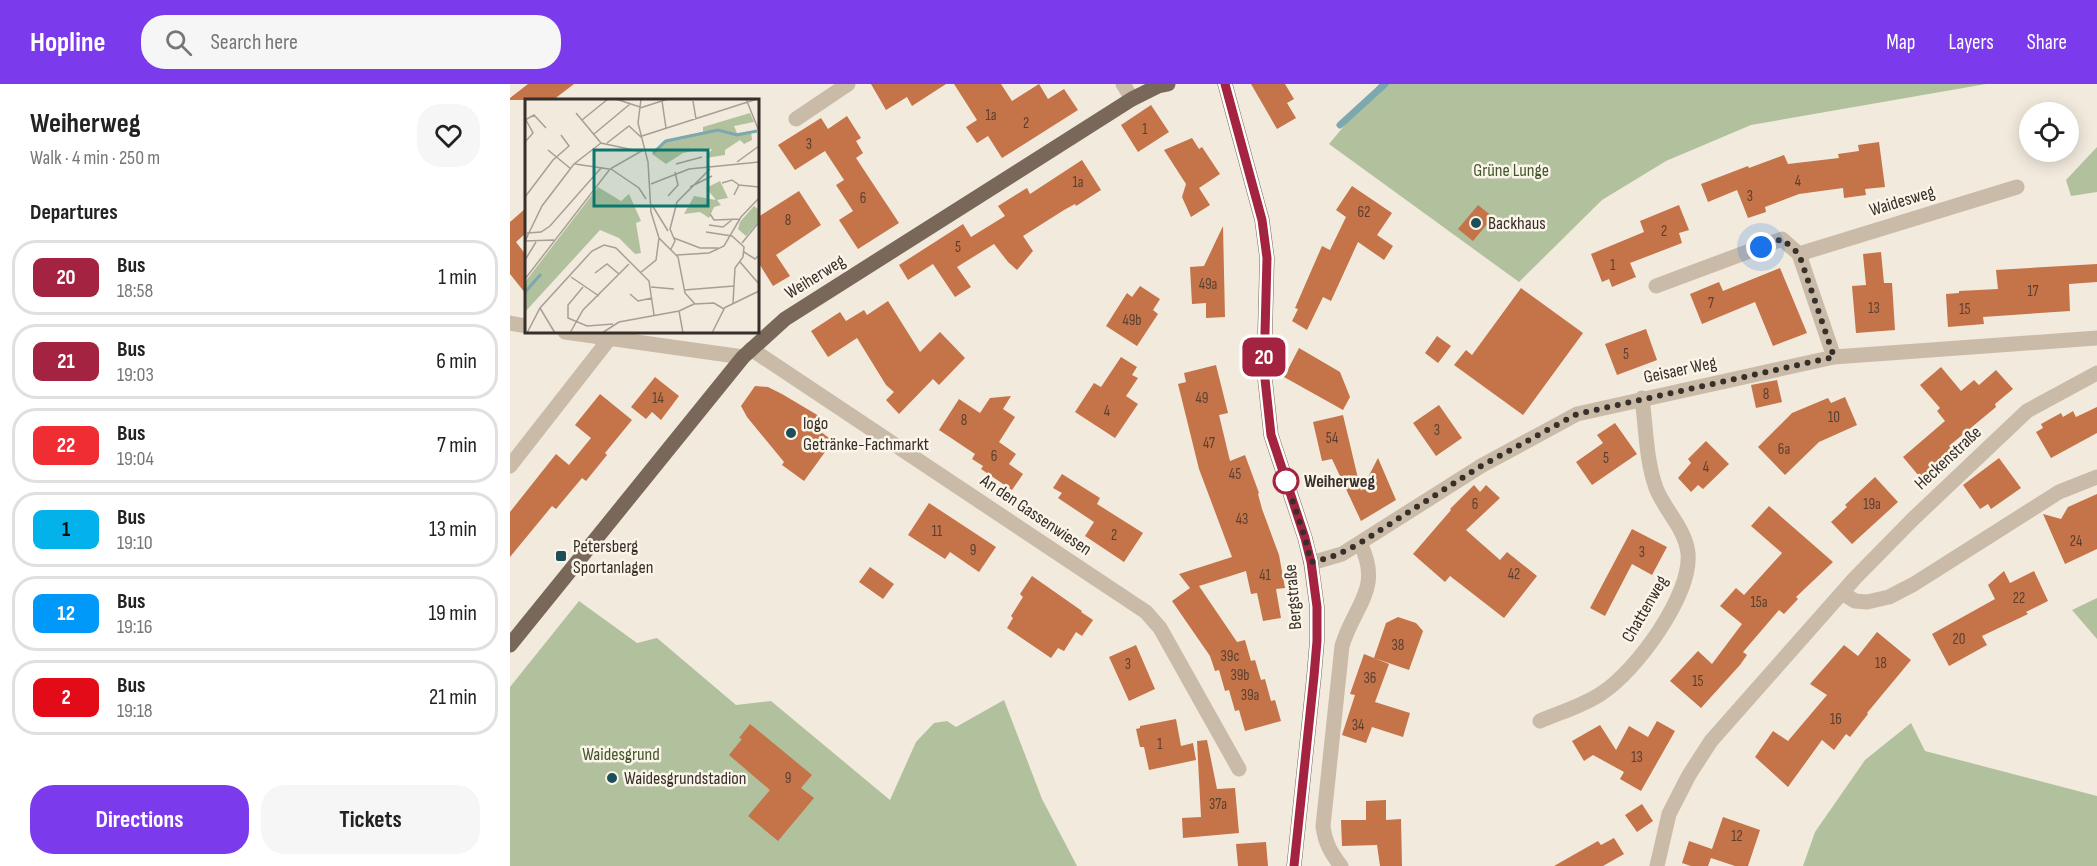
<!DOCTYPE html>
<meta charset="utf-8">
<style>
:root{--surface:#fff;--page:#f6f6f6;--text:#222;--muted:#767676;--line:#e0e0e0;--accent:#7c3aed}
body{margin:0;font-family:"Sofia Sans Condensed",sans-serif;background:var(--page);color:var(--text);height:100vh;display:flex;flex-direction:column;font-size:22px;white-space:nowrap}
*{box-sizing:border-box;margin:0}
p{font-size:20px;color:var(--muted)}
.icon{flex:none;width:33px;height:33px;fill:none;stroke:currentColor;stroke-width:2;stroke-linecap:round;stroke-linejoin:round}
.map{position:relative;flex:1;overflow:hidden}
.details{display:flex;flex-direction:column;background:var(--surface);width:510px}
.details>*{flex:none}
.badge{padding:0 12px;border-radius:9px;font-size:21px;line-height:39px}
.tools{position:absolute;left:1509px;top:18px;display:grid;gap:12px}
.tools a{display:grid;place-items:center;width:60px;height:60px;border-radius:50%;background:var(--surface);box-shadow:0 3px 15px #0003;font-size:30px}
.you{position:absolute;width:30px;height:30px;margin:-15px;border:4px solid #fff;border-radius:50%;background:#1a73e8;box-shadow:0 0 0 9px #1a73e833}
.map>.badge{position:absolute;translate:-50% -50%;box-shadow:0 0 0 3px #fff}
h2{padding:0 30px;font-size:22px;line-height:54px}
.round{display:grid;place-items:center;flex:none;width:63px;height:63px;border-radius:24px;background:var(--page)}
.headline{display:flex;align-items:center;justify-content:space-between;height:102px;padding:0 30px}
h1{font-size:28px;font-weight:700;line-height:45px}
.action{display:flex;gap:12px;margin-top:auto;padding:12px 30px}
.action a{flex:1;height:69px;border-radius:24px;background:var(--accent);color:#fff;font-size:24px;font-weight:700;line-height:69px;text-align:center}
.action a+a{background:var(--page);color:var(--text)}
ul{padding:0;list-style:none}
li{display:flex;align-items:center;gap:18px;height:75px;margin:0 12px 9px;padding:0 18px;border:3px solid var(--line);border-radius:24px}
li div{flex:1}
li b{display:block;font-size:22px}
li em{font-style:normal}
li .badge{min-width:66px;font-weight:700;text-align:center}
header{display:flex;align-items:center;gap:36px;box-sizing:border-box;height:84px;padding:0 30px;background:var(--accent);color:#fff}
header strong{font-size:28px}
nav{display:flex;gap:33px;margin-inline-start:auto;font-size:21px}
.search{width:420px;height:54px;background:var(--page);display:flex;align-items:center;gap:15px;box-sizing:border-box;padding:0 21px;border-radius:24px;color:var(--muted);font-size:22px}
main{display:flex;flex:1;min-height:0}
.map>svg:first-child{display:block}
.green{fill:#b1c19d}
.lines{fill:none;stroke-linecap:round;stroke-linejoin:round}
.stream{stroke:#7ca8af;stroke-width:7}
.building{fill:#c57348}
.minor{stroke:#cabba9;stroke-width:15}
.major{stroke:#79685a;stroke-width:15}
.line-casing{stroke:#fff;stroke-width:14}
.line{stroke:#a32340;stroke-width:9}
.walk{stroke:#372f29;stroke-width:6;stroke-dasharray:0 10.8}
.poi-dot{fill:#1e4f59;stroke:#faf4e9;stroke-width:2}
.stop-dot{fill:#fff;stroke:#a32340;stroke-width:3}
.labels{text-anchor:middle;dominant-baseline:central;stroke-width:5;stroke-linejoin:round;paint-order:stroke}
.number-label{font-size:15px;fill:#5a4031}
.park-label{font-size:18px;fill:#42562c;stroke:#faf4e9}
.street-label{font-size:18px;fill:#372f29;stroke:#faf4e9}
.poi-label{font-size:18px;fill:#372f29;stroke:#faf4e9;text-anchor:start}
.stop-label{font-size:18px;font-weight:bold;fill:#372f29;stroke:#faf4e9;text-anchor:start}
.inset-river{fill:none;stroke:#7ca8af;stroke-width:3}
.inset-road{fill:none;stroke:#a79f95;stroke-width:1.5}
.view{fill:#0f766e;fill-opacity:0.15;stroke:#0f766e;stroke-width:3}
.inset-edge{fill:none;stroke:#372f29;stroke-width:3}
</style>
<header>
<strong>Hopline</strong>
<div class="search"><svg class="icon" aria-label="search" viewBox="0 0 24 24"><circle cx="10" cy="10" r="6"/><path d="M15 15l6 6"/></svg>Search here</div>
<nav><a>Map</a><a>Layers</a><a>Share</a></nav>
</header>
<main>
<section class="details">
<div class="headline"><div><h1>Weiherweg</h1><p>Walk · 4 min · 250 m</p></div><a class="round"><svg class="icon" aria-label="heart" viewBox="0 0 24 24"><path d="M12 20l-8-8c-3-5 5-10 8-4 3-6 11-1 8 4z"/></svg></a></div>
<h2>Departures</h2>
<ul>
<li><span class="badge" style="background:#a32340;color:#fff">20</span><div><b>Bus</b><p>18:58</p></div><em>1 min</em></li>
<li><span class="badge" style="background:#a32340;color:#fff">21</span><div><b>Bus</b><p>19:03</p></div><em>6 min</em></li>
<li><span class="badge" style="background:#ef2d32;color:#fff">22</span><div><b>Bus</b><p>19:04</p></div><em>7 min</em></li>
<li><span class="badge" style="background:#03b1eb;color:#111">1</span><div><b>Bus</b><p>19:10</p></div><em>13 min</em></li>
<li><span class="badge" style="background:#0099f9;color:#fff">12</span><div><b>Bus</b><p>19:16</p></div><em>19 min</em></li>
<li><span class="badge" style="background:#e30b17;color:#fff">2</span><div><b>Bus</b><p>19:18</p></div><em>21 min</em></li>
</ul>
<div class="action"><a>Directions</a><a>Tickets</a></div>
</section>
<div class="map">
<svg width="1587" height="782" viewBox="0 0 1587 782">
<rect width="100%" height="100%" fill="#f2eadd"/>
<path class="green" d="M869,0H1476L1241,41L1156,77L1092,116L1009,198L819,60Z
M1587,63V108L1561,112L1556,96Z
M1587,514V555L1562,526Z
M69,517L127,559L147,554L226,621L261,617L380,716L406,658L424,639L437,637L446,643L494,616L532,715L567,782H0V603Z
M1401,639L1415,667L1587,712V782H1293L1305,748L1355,676Z"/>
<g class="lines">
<path class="stream" d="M830,41L875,0"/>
</g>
<path class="building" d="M18,0H64L43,16H0V14Z
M361,0H436L402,22L397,13L376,26Z
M444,0H491L502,17L529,0L538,15L554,5L568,26L492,74L478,52L467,59L456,43L467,36Z
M741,0H775L784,15L777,19L786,34L767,45Z
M641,21L659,48L628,68L611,41Z
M337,32L351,54L346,57L353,69L346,74L389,139L348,165L329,136L343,127L326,101L334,96L315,67L285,86L268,61L311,34L318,45Z
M682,54L689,65L692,63L710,90L689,104L700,121L681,133L672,113L676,100L654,66Z
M1369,58L1375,103L1355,105L1356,111L1334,114L1333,104L1289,110L1255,123L1256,128L1238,134L1227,106L1198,118L1191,100L1238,82L1239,84L1274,71L1278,80L1329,74L1328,70L1349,67L1348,61Z
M572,76L591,106L566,122L565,120L554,126L513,152L523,167L507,186L498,178L484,160L447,183L461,203L445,213L423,180L398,196L389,181L453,140L461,153L495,132L488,122L517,104L520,110Z
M842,102L882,129L867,151L883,162L874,176L848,158L821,217L813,213L797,246L782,237L788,225L785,224L812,162L820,166L836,133L826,126Z
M289,107L311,141L266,171L280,192L263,202L250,181L248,183V133Z
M968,121L983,133L963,157L948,145Z
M1169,121L1179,146L1169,149L1172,159L1120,179L1126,193L1102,203L1099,195L1092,198L1081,170L1134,148L1130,137Z
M16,124V149L6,158L16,171V210L0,190V138Z
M713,142L715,233L696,234V219L682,220L680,183L694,182Z
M1371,168L1374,199H1382L1385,246L1346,249L1342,202L1356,201L1353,170Z
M1587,180V198L1559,200L1560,227L1473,233L1474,240L1438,243L1436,210L1449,209V207L1488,205L1486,186Z
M1270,184L1297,249L1263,262L1245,218L1192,240L1180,210L1209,198L1213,207Z
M630,202L650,215L643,226L648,230L627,262L596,242L617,209L622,213Z
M1011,204L1073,249L1013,331L944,281L956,266L962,271Z
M378,217L410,268L430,248L455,274L429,301L423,295L389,330L376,316L384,308L376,301L347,254L318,273L301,247L330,228L336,237L354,226L357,231Z
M1136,245L1147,276L1107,291L1095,260Z
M927,252L941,262L928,279L915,269Z
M789,264L830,288L840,313L833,326L774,293Z
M611,273L627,283L622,291L628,294L616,312L628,320L605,354L565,328L584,299L591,303Z
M706,281L718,329L709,331L720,377L735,371L749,409L748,410L752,425L769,471L775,504L766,505L771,534L753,537L747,509L741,510L736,487L689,502L727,558L735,556L741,577L745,576L751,596L755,595L761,617L765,616L771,637L735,647L729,626L725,627L719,606L715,607L709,586L705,587L700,572L662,517L680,504L669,490L722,473L689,385L668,300L676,298L674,289Z
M1431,283L1451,307L1464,296L1469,301L1486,286L1503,305L1485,320L1486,323L1439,362L1446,370L1414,398L1393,373L1435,337L1427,327L1430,324L1410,301Z
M145,293L169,312L151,336L142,328L136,335L121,323Z
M1267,296L1272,318L1246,324L1241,301Z
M245,302L258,303L272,310L309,332L302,341L323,357L294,397L272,381L274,378L237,333L231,322Z
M90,310L122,336L95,369L97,371L76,397L72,394L46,425L42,422L0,473V428L46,370L59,381L81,354L65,341Z
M501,312L493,325L505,333L489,358L506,370L499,380L513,390L502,406L471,385L473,382L462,375L465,370L429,346L449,315L470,329L480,314Z
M1335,313L1347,341L1309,358L1275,391L1248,363L1282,329L1318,314L1321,319Z
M929,321L952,354L926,372L903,339Z
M1587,323V349L1541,374L1526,348L1533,344L1531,340L1551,329L1553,333L1563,327L1566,333Z
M833,331L851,407L868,374L886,416L851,437L822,375L812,377L803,338Z
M1105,339L1127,370L1082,401L1066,378L1093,359L1087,351Z
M1196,357L1219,380L1193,405L1188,401L1181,408L1168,394L1181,379L1178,375Z
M1489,374L1511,404L1481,425L1478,420L1470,425L1453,401Z
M552,390L590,414L587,420L633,449L614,478L575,452L584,438L548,414L552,409L543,404Z
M1365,393L1388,418L1342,460L1321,438L1337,423L1335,421Z
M964,401L970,408L976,401L990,414L956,446L990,476L997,468L1027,492L994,534L940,492L935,498L903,470L941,426L940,425Z
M1587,410V465L1555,480L1533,430L1551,435L1558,423Z
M419,419L486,463L469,488L440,468L435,475L398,451Z
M1259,422L1323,478L1286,513L1288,515L1274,530L1269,526L1233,568L1237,571L1230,581L1191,624L1160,597L1188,567L1202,580L1232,540L1210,522L1226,504L1234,511L1272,469L1241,442Z
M1122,445L1157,463L1142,491L1122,480L1095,532L1080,524Z
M360,483L384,500L373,515L349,498Z
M1494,487L1500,499L1524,487L1538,517L1516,528L1518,530L1472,552L1477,561L1439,582L1422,550L1485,515L1478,501Z
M522,492L572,527L571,528L583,536L572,552L566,548L554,567L548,564L541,574L497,544L503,534L501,532L513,513L510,510Z
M888,533L906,539L913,547L899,586L864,574L876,539Z
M1367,548L1401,576L1357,629L1358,630L1340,653L1336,650L1324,666L1312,656L1278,703L1245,673L1263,647L1278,657L1317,611L1300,600L1334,561L1348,572Z
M626,561L645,605L619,617L599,573Z
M854,570L879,580L865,618L900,629L893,653L862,643L856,659L832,651L845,611L840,610Z
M666,635L671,662L683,659L686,676L639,686L634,663H630L626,645L630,644V642Z
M1147,637L1165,647L1131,707L1110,695L1114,688L1083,671L1074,677L1062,657L1090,641L1106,666L1119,642L1138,653Z
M240,640L302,691L291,704L304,714L268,757L238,732L260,706L219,671L232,655L229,654Z
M697,656L707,705L725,704L729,749L673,754L672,734L691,733L687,657Z
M876,716V736L891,735L892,782H870L867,761L832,762L831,736H856V717Z
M1132,720L1143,737L1127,748L1115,731Z
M1213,733L1250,746L1238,782H1225L1201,774L1198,782H1181L1172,779L1179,757L1202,765Z
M1104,754L1114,770L1093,782H1044L1088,757L1091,761Z
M756,758L758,782H728L726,760Z"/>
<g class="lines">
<path class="minor" d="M613,0L622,15
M286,35L338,0
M1289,170L1507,103
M1146,202L1272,155L1289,170L1324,273
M0,239L16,242
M55,248L233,273
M241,265L636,528L650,544L729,685
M0,382L100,254
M801,479L832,470L971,382L1067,330L1324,273L1587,254
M1332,509L1345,517L1357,518L1379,513L1404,500L1549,408L1587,393
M1030,637C1051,628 1073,622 1092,609C1126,587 1182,511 1178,469C1175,444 1155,427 1146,404C1136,376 1136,344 1132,314
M831,782C821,769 815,759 813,742L832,562C844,521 873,505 850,459
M1147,782L1159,730L1179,691L1201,657L1345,494L1403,435L1517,327L1587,289"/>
<path class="major" d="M715,0L752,136L757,174L754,286L761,351L795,454L801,479L807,523V557L804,592L784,782
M0,561L233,273L275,235L622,15L648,2L658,0"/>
</g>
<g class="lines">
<g class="line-casing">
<path id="line" d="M715,0L752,136L757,174L754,286L761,351L795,454L801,478L807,523V557L804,592L784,782"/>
</g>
<use href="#line" class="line"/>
<path class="walk" d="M776,397L795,454L801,478C819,475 834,468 850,459L971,382L1067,330L1324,273L1289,170L1272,155L1251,163"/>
</g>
<g class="poi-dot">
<circle cx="966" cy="139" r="6"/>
<circle cx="281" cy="349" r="6"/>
<rect x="45" y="466" width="12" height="12" rx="3"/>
<circle cx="102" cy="694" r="6"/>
</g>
<circle class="stop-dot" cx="776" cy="397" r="12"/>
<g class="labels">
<g class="number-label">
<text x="481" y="31">1a</text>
<text x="516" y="39">2</text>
<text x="635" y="45">1</text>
<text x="299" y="60">3</text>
<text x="1288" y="97">4</text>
<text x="568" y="98">1a</text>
<text x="1240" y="112">3</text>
<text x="353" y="114">6</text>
<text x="854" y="128">62</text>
<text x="278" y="136">8</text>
<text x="1154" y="147">2</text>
<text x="448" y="163">5</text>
<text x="1103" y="181">1</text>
<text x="698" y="200">49a</text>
<text x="1523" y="207">17</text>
<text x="1201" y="219">7</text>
<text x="1364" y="224">13</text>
<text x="1455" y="225">15</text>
<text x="622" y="236">49b</text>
<text x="1116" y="270">5</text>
<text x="1256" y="310">8</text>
<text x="148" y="314">14</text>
<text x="692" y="314">49</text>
<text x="597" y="327">4</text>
<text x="1324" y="333">10</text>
<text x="454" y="336">8</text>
<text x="927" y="346">3</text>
<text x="822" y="354">54</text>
<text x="699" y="359">47</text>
<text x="1274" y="365">6a</text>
<text x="484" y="372">6</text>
<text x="1096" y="374">5</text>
<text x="1196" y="383">4</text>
<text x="725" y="390">45</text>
<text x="965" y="420">6</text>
<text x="1362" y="420">19a</text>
<text x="732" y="435">43</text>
<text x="427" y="447">11</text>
<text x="604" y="451">2</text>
<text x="1566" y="457">24</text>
<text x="463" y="466">9</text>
<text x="1132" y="468">3</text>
<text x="1004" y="490">42</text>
<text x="755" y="491">41</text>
<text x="1509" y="514">22</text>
<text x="1249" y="518">15a</text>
<text x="1449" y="555">20</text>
<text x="888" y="561">38</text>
<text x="720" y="572">39c</text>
<text x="1371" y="579">18</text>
<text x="618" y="580">3</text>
<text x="730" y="591">39b</text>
<text x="860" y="594">36</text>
<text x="1188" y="597">15</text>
<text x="740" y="611">39a</text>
<text x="1326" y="635">16</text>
<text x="848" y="641">34</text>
<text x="650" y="660">1</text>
<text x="1127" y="673">13</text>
<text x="278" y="694">9</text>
<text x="708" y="720">37a</text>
<text x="1227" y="752">12</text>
</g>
<g class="park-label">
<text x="1001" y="86">Grüne Lunge</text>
<text x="111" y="670">Waidesgrund</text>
</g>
<g class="street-label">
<text transform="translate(1392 117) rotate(-17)">Waidesweg</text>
<text transform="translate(305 193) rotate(-32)">Weiherweg</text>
<text transform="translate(1170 286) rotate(-12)">Geisaer Weg</text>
<text transform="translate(1438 374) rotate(-43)">Heckenstraße</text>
<text transform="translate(526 431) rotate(34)">An den Gassenwiesen</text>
<text transform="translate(783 513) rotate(-95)">Bergstraße</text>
<text transform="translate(1135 525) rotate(-60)">Chattenweg</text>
</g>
<g class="poi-label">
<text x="978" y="139">Backhaus</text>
<text x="293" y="339">logo<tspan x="293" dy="21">Getränke-Fachmarkt</tspan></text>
<text x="63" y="462">Petersberg<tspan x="63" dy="21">Sportanlagen</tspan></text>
<text x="114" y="694">Waidesgrundstadion</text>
</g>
<g class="stop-label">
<text x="794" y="397">Weiherweg</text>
</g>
</g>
<g transform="translate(15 15)">
<rect width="234" height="234" fill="#f2eadd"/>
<path d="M225,14L229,23L209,27L212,34L226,32L227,41L219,45L215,41L200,51V56L181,59L187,50H177L158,54L141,65L127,55L138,42L178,33V28ZM195,82L203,99L192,101L196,106L189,108L184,119L175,113L159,115L169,97L191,101L181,89ZM73,88L96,102L104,95L116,122L111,124L116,154L110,155L94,139L75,131L0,213V183ZM229,107L234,111V122L221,137L213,130L215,123Z" fill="#b1c19d"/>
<path class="inset-river" d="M128,54L141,42L193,31L212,36L232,32M0,193L16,175"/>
<path class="inset-road" d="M91,0L115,8M116,0L113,24L123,63L126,113L134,139L153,158L160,194L170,205L189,204L199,210L187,234M221,0L234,32M137,2L141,29M168,2L171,20M115,9L143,0M51,14L76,44L113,52M0,21L9,16L21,29M57,21L83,0M69,35L105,5M117,37L232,0M0,43L8,34L1,21M82,44L104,27L117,39M23,51L46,70M212,63L234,47M50,65L84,70M151,65L177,58M86,70L114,89L121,100M197,84L207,81L214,86M126,85L164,70L234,63M165,88L187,77M209,96L214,86L234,88M143,97L153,86L150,73M0,98L28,61L44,47L36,36M127,106L143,132M185,115L189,121L215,120M184,126L198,128L208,120M181,133L207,137L219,148L218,158L210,169L208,204M2,134L16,133L25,127L76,69M149,139L175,149H193M0,142L17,107L49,65L76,44M0,142L29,141M217,144L234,123M146,150L150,142L145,130L152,103L185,70M219,153L230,160L234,156M152,156L184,154L199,147L216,118L234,99M0,161L11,143M215,163L234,185M70,174L82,165L94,175M115,174L131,161L134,139M46,178L74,197M0,180L85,70L120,50M58,188L43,206V219L62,227L88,225M126,188L149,190M159,191L209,187M105,195L113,202L127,199M15,209L30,234M199,209L234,192M154,212L158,234M2,234L15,209L67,152L79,146L91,149L124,182L129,216M45,234L58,211L104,165M77,234L94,223L154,212L169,205"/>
<path class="view" d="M69,51H183V107H69Z"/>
<rect width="234" height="234" class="inset-edge"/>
</g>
</svg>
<div class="tools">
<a><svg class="icon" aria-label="locate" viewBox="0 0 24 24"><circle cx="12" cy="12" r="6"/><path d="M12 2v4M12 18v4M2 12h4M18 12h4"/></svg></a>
</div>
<div class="you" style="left:1251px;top:163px"></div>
<b class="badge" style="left:754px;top:273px;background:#a32340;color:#fff">20</b>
</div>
</main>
